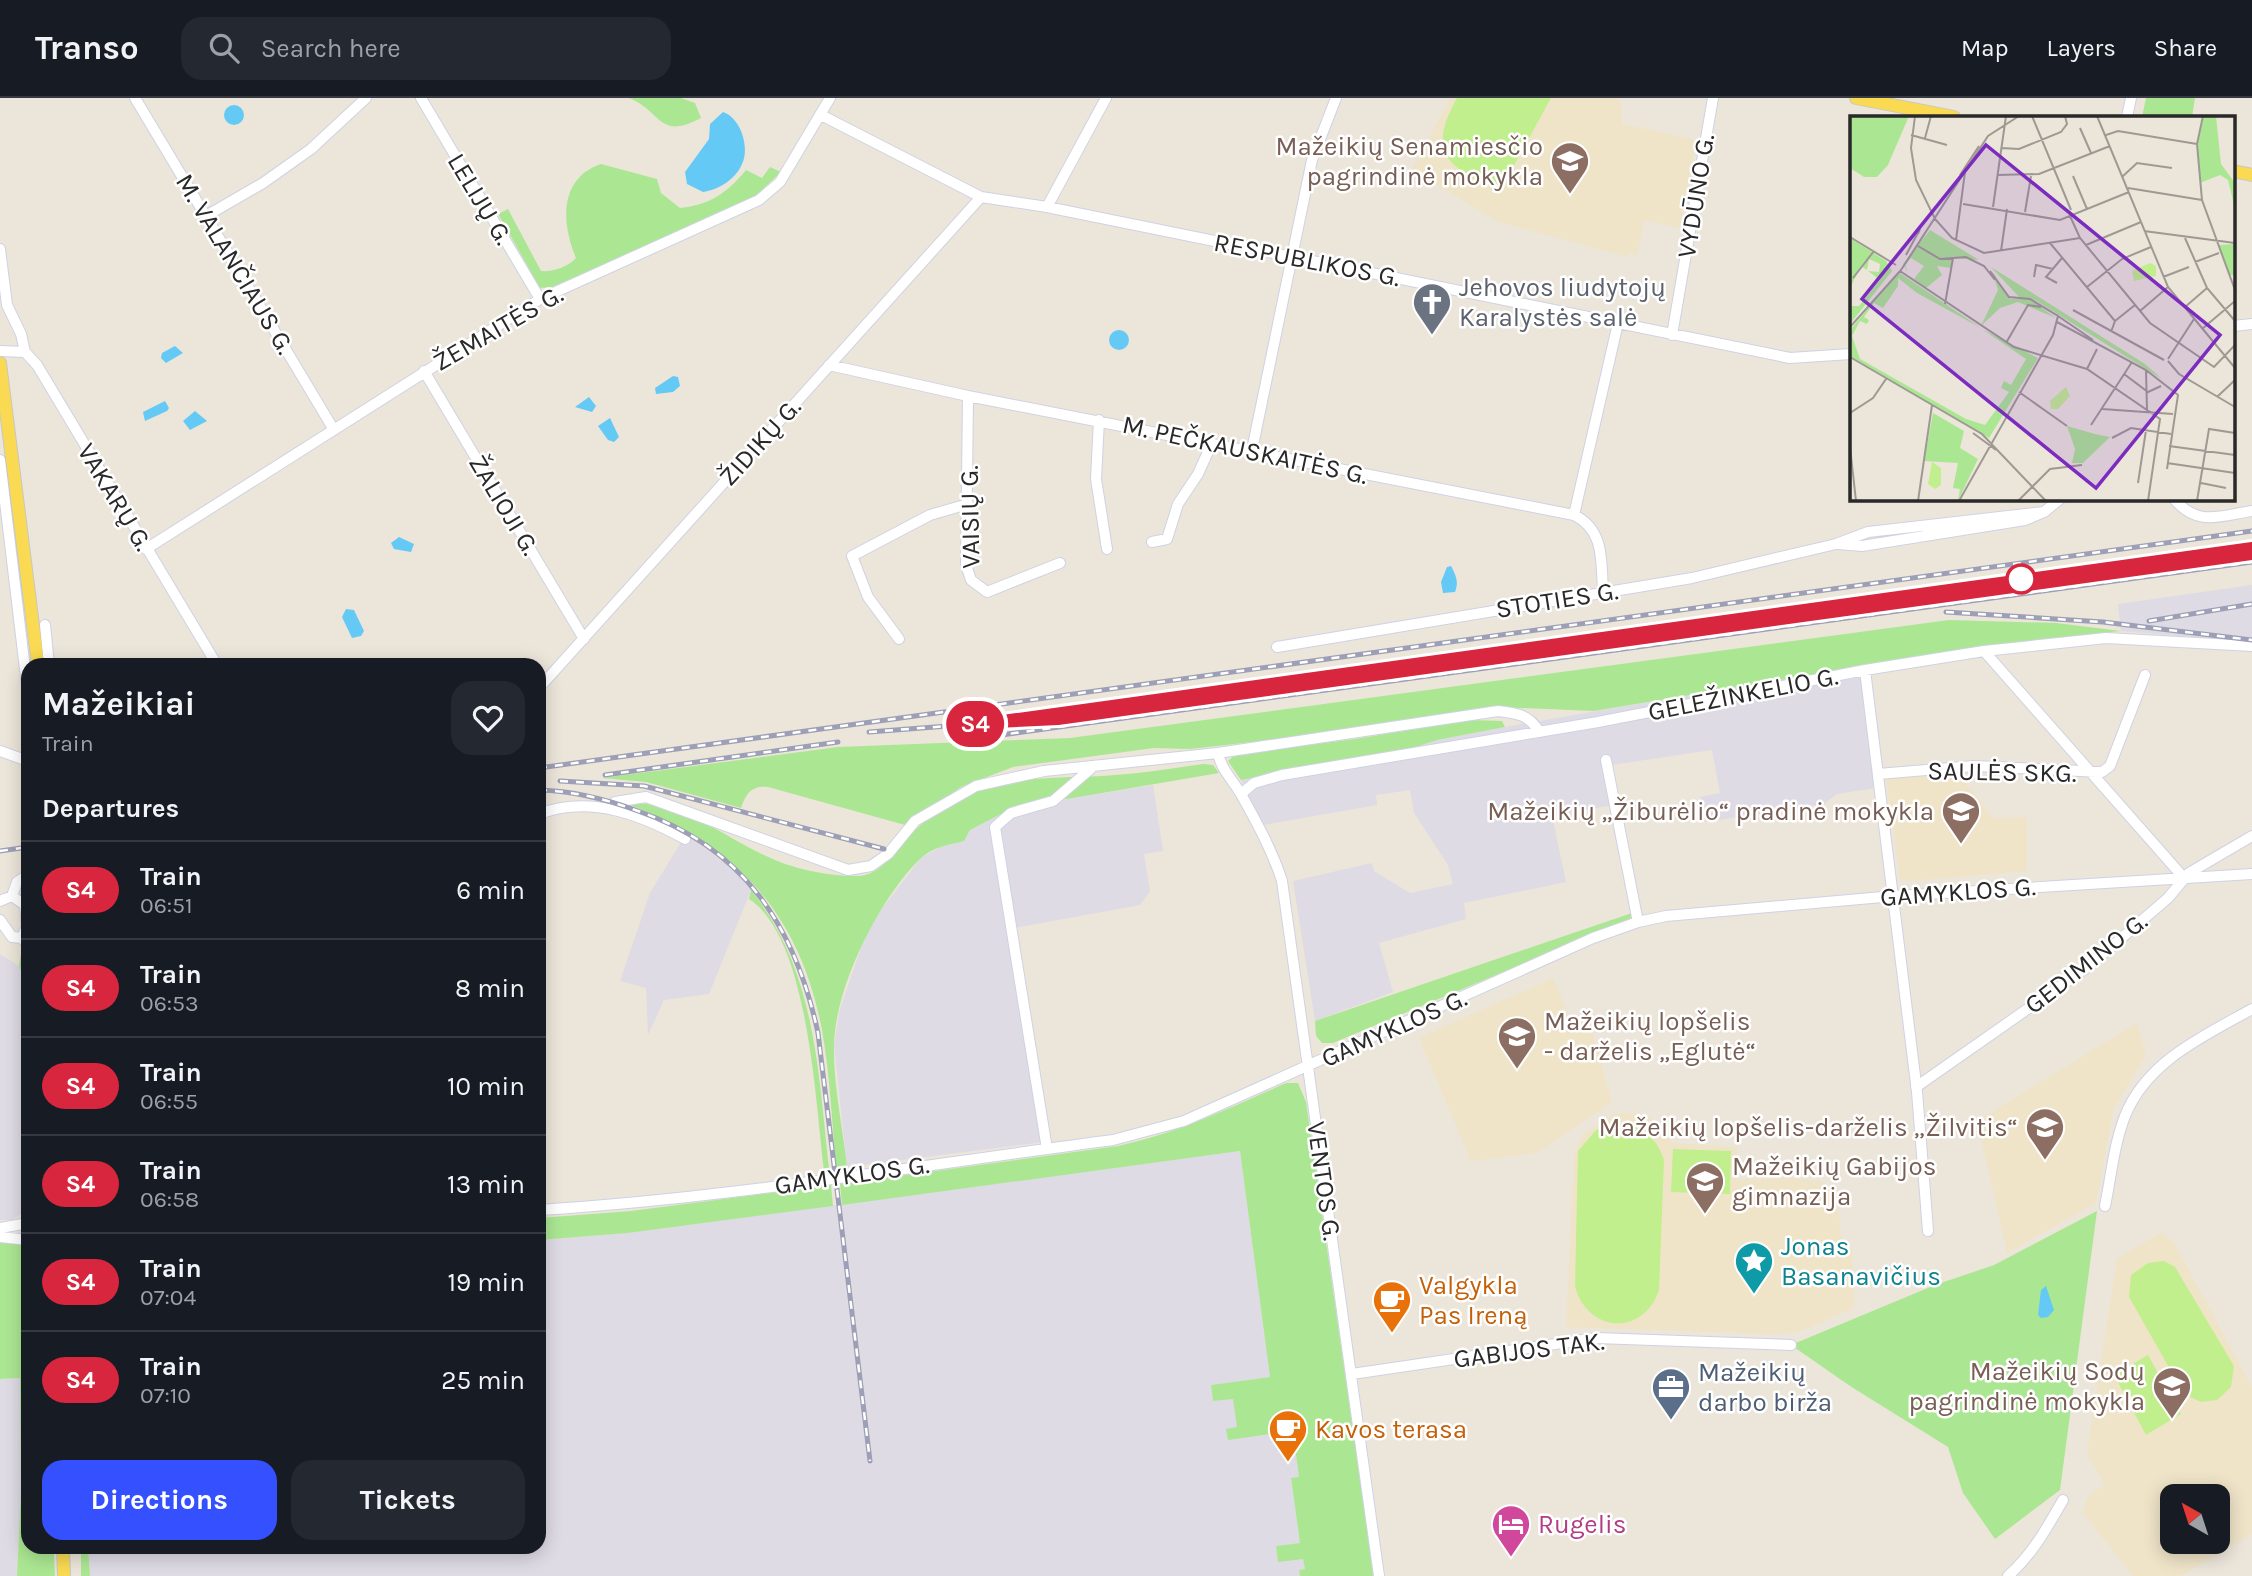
<!DOCTYPE html>
<meta charset="utf-8">
<style>
:root{--surface:#171b24;--page:#242831;--text:#f1f3f6;--muted:#9ea1a6;--line:#363941;--accent:#3450ff}
body{margin:0;font-family:Karla,sans-serif;background:var(--page);color:var(--text);height:100vh;display:flex;flex-direction:column;font-size:26px;white-space:nowrap}
*{box-sizing:border-box;margin:0}
p{font-size:23px;color:var(--muted)}
.icon{flex:none;width:38px;height:38px;fill:none;stroke:currentColor;stroke-width:2;stroke-linecap:round;stroke-linejoin:round}
.map{position:relative;flex:1;overflow:hidden}
.panel{position:absolute;left:21px;top:560px;width:525px;height:896px;display:flex;flex-direction:column;background:var(--surface);border-radius:21px;box-shadow:0 4px 18px #0003}
.panel>*{flex:none}
.badge{padding:0 14px;border-radius:23px;font-size:24px;line-height:46px}
.needle{width:46px;rotate:321deg}
.fabs{position:absolute;left:2160px;top:1386px;display:grid;gap:14px}
.fabs a{display:grid;place-items:center;width:70px;height:70px;border-radius:14px;background:var(--surface);box-shadow:0 4px 18px #0003;font-size:35px}
.map>.badge{position:absolute;translate:-50% -50%;box-shadow:0 0 0 4px #fff}
h2{padding:0 21px;font-size:26px;line-height:63px}
.round{display:grid;place-items:center;flex:none;width:74px;height:74px;border-radius:21px;background:var(--page)}
.head{display:flex;align-items:center;justify-content:space-between;height:119px;padding:0 21px}
h1{font-size:33px;font-weight:700;line-height:52px}
.button{display:flex;gap:14px;margin-top:auto;padding:14px 21px}
.button a{flex:1;height:80px;border-radius:21px;background:var(--accent);color:#fff;font-size:28px;font-weight:700;line-height:80px;text-align:center}
.button a+a{background:var(--page);color:var(--text)}
ul{padding:0;list-style:none}
li{display:flex;align-items:center;gap:21px;height:98px;padding:0 21px;border-top:2px solid var(--line)}
li div{flex:1}
li b{display:block;font-size:26px}
li em{font-style:normal}
li .badge{min-width:77px;font-weight:700;text-align:center}
header{display:flex;align-items:center;gap:42px;box-sizing:border-box;height:98px;padding:0 35px;background:var(--surface);border-bottom:2px solid var(--line)}
header strong{font-size:33px}
nav{display:flex;gap:38px;margin-inline-start:auto;font-size:24px}
.search{width:490px;height:63px;background:var(--page);display:flex;align-items:center;gap:18px;box-sizing:border-box;padding:0 24px;border-radius:21px;color:var(--muted);font-size:26px}
.map>svg:first-child{display:block}
.industrial{fill:#dedbe4}
.education{fill:#efe4c8;fill-rule:evenodd}
.green{fill:#abe792}
.pitch{fill:#c1ef8d}
.water{fill:#65c9f6}
.lines{fill:none;stroke-linecap:round;stroke-linejoin:round}
.minor-casing{stroke:#cfd2e3;stroke-width:12}
.major-casing{stroke:#c7c7c7;stroke-width:14}
.minor{stroke:#fff;stroke-width:10}
.major{stroke:#f9da52;stroke-width:12}
.rail-casing{stroke:#9c9fb5;stroke-width:5}
.rail{stroke:#fff;stroke-width:2.5;stroke-dasharray:8;stroke-linecap:butt}
.line-casing{stroke:#fff;stroke-width:16}
.line{stroke:#d7263d;stroke-width:10}
.stop-dot{fill:#fff;stroke:#d7263d;stroke-width:3.5}
.labels{text-anchor:middle;dominant-baseline:central;stroke-width:5;stroke-linejoin:round;paint-order:stroke}
.education-label{font-size:26px;fill:#785e54;stroke:#fff;text-anchor:end}
.street-label{font-size:26px;fill:#292929;stroke:#fff}
.worship-label{font-size:26px;fill:#5b616d;stroke:#fff;text-anchor:start}
.culture-label{font-size:26px;fill:#0d838f;stroke:#fff;text-anchor:start}
.food-label{font-size:26px;fill:#c56008;stroke:#fff;text-anchor:start}
.service-label{font-size:26px;fill:#4e5e75;stroke:#fff;text-anchor:start}
.hotel-label{font-size:26px;fill:#b23c85;stroke:#fff;text-anchor:start}
.inset-road{fill:none;stroke:#9e9a93;stroke-width:2}
.view{fill:#7b2cbf;fill-opacity:0.15;stroke:#7b2cbf;stroke-width:3.5}
.inset-edge{fill:none;stroke:#292929;stroke-width:3.5}
</style>
<header>
<strong>Transo</strong>
<div class="search"><svg class="icon" aria-label="search" viewBox="0 0 24 24"><circle cx="10" cy="10" r="6"/><path d="M15 15l6 6"/></svg>Search here</div>
<nav><a>Map</a><a>Layers</a><a>Share</a></nav>
</header>
<div class="map">
<svg width="2252" height="1478" viewBox="0 0 2252 1478">
<rect width="100%" height="100%" fill="#ece5da"/>
<path class="industrial" d="M2252,487V544L2121,533L2118,506Z
M1861,567L1876,690L1837,696L1824,706L1705,724L1700,699L1720,695L1712,652L1604,668L1612,707L1552,718L1566,784L1464,805L1466,821L1379,845L1393,894L1315,923L1293,783L1372,765L1374,773L1410,795L1453,786L1448,767L1414,715L1410,692L1376,697L1377,707L1263,727L1241,682L1403,653L1436,642L1505,629Z
M1153,687L1163,753L1144,756L1150,793L1140,807L1009,831L1043,1044L847,1069L834,946L840,911L864,841L880,813L921,760L940,749L964,743L970,732L1001,716L1050,698L1067,701Z
M686,736L734,772L751,792L709,896L664,902L648,937L646,890L620,883L650,795Z
M0,856L19,868L28,894V1111L12,1122H0Z
M1240,1053L1270,1279L1211,1287L1213,1303L1233,1300L1270,1336L1269,1323L1291,1320L1299,1380L1291,1381L1300,1445L1277,1448L1303,1460L1305,1471L1299,1472L1300,1478H90L88,1449H539V1142L628,1135Z
M20,1280L21,1393L17,1478H0V1281Z"/>
<path class="education" d="M1451,0H1620L1622,26L1696,42L1680,130L1644,122L1637,157L1629,155L1628,159L1499,124L1411,72Z
M1958,674L1993,720L2027,719V773L1908,783L1900,781L1886,680Z
M1553,880L1574,930L1590,927L1612,1004L1537,1055L1471,1063L1419,940Z
M2137,925L2146,957L2113,1012L2096,1105L2007,1155L1977,1023Z
M1616,1015L1645,1016L1664,1030L1671,1045L1737,1049V1082L1790,1080L1824,1084L1837,1093L1841,1140L1852,1151L1854,1210L1801,1233L1778,1236L1566,1229L1574,1057L1583,1037Z
M2161,1135L2173,1143L2252,1289V1436L2181,1478H2133L2082,1414L2089,1397L2105,1387L2087,1356L2117,1160ZM2172,1398H2217V1444H2172Z"/>
<path class="green" d="M629,0H681L695,5L701,20C658,43 662,13 629,0Z
M2146,0H2195L2192,19H2142Z
M601,66L657,81L661,95L680,110C710,107 727,95 746,72L762,80L770,69L781,74L752,101L552,189L540,190L498,116L508,111L541,173C552,174 568,169 576,160C561,125 559,80 601,66Z
M1949,522L2056,525L2121,533L1983,548L1594,613L1499,609L1270,642L1190,651L1154,650L1013,669L961,689L905,727L768,689C752,687 746,695 741,710L646,684L602,680L838,649L1070,640Z
M1470,622L1502,623L1505,629L1437,642L1403,653L1241,682L1228,663L1236,656L1355,641Z
M1203,666L1213,667L1219,675L1067,701L1050,698L1001,716L970,732L964,743C949,747 932,749 920,761C879,801 835,889 834,947C833,987 843,1029 847,1069L836,1070C832,1025 830,977 822,932C800,816 736,746 627,706C677,701 720,736 764,757C792,771 826,778 857,778C882,778 898,749 914,733C929,719 951,703 971,695C1012,678 1059,680 1102,678C1136,676 1169,671 1203,666Z
M751,792C816,873 818,973 829,1071L824,1072C815,1004 809,840 749,801Z
M1632,815L1630,821L1333,945H1322L1316,938L1315,923Z
M22,849L28,856V894L19,868Z
M1286,985H1298L1306,1004L1374,1478H1300L1299,1472L1305,1471L1303,1461L1278,1464L1276,1448L1300,1445L1291,1380L1299,1379L1291,1321L1269,1323L1270,1336L1228,1342L1226,1331L1237,1329L1233,1301L1213,1303L1211,1287L1270,1279L1240,1053L842,1107L840,1086L1118,1048C1178,1035 1230,1010 1286,985Z
M831,1087L833,1108L628,1135L539,1142V1120L631,1113Z
M2097,1113L2060,1392L1995,1441L1963,1395L1948,1349L1850,1288L1791,1247L1935,1187L1994,1167Z
M0,1143L20,1145L28,1152V1449H47L48,1455H54L55,1478H17L21,1393L20,1280L0,1281Z
M81,1449H88L90,1478H81Z"/>
<path class="pitch" d="M1457,0H1551L1500,93C1450,70 1425,57 1457,0Z
M1615,1025C1639,1025 1657,1039 1664,1062L1659,1192C1643,1239 1587,1235 1575,1188L1578,1053L1596,1032Z
M1673,1051L1731,1053L1730,1096L1671,1094Z
M2164,1163L2175,1169L2234,1268L2231,1289L2217,1302L2201,1304L2184,1296L2129,1199L2131,1177L2148,1165Z
M2148,1257L2181,1316L2146,1337L2114,1277Z"/>
<path class="water" d="M224 17a10 10 0 1 1 20 0a10 10 0 1 1-20 0Z
M723,14C741,20 750,50 742,66C736,81 718,92 703,94L687,86L685,74L709,41L710,26Z
M1109 242a10 10 0 1 1 20 0a10 10 0 1 1-20 0Z
M175,248L183,255L166,265L161,260L162,255Z
M673,278L678,279L680,288L673,294L656,296L655,290Z
M589,299L596,308L592,314L575,309Z
M165,303L169,310L167,313L145,323L143,314Z
M195,313L207,323L190,332L183,323Z
M610,320L619,339L614,344L608,342L598,328Z
M399,439L414,446L411,454L394,451L391,445Z
M1451,468C1456,477 1459,484 1455,494L1443,495L1441,484L1447,469Z
M346,511L354,512L364,533L361,538L352,540L342,519Z
M2046,1188L2054,1212L2048,1219L2041,1220L2038,1217L2041,1192Z"/>
<g class="lines">
<g class="minor-casing">
<path id="minor" d="M135,0L334,332
M421,0L540,201
M821,17L981,99L1047,109L1790,260L1851,256
M2127,19L2131,0
M1047,109L1106,0
M206,118L263,85L311,51L366,0
M0,151L7,207L21,236L25,254
M2233,228L2252,226
M1672,237L1713,0
M0,253L25,254L37,267L217,567
M829,267L968,298L1574,417C1605,432 1601,464 1603,494
M424,273L584,541
M968,298L966,467L971,482L987,494L1060,465
M1099,322L1096,381L1107,451
M1252,352L1312,62L1336,0
M0,362L28,596
M2174,401C2198,429 2219,418 2252,413
M1574,417L1618,225
M1152,444L1167,441L1178,406L1198,376L1212,345
M1838,446L1862,448L2025,422L2044,414L2060,401
M146,451L540,201L759,102L780,84L830,0
M45,527L49,567
M899,541L868,499L852,458L930,417L968,406
M1277,549L1692,480L1836,446L1868,434L2044,414
M1984,553L2184,780
M1865,572L1917,994L1928,1133
M539,590L981,99
M0,653L28,663
M1218,655L1498,613C1517,615 1530,617 1539,634
M1606,662L1638,824
M1878,676L1974,668L2102,674L2110,668L2145,577
M1241,696L1254,685L1282,677L1598,624L1865,572L1984,553L2106,540L2252,548
M613,710L615,704L646,699L848,772L871,768L888,756L915,723L976,688L1044,673L1218,655C1221,672 1234,683 1242,698C1257,725 1273,754 1282,783L1379,1478
M539,716C590,697 640,716 685,741
M12,798L17,784L28,777
M0,803L12,798L25,807L27,828L22,840
M0,822L12,839L22,840L28,848
M1916,989L2089,868L2168,800L2189,775L2252,738
M1047,1051L995,729L1011,715L1053,703L1094,668
M2105,1108C2111,1079 2114,1046 2125,1018C2147,963 2204,938 2252,911
M539,1112C731,1100 922,1067 1113,1042L1184,1023L1593,840L1638,824L1666,818L1894,798L2252,776
M0,1130L28,1125
M0,1139L28,1142
M1352,1276L1596,1240L1791,1247
M2008,1478C2032,1457 2047,1430 2063,1402"/>
</g>
<g class="major-casing">
<path id="major" d="M1856,0L1954,19
M2233,73L2252,77
M0,265L38,567
M63,1449L64,1478"/>
</g>
<use href="#minor" class="minor"/>
<use href="#major" class="major"/>
<g class="rail-casing">
<path id="rail" d="M1946,514L2103,524L2252,542
M2149,523L2252,506
M869,634L974,626L2252,449
M979,640L2252,464
M539,670L2252,433
M605,677L838,644
M560,683L644,688L884,751
M539,692C573,693 606,701 638,713C744,750 795,828 818,935L870,1363
M0,753L28,749"/>
</g>
<use href="#rail" class="rail"/>
</g>
<g class="lines">
<g class="line-casing">
<path id="line" d="M2252,449L974,626L1058,622L2252,457"/>
</g>
<use href="#line" class="line"/>
</g>
<defs>
<g id="school-pin" transform="scale(2.0125)"><path d="M0 17L-7.5 6A9.5 9.5 0 1 1 7.5 6Z" fill="#8d6e63" stroke="#fff"/><path d="M0-5L7-2L0 1L-7-2ZM-4 1L0 2.5L4 1V4Q0 6-4 4Z" fill="#fff"/></g>
<g id="church-pin" transform="scale(2.0125)"><path d="M0 17L-7.5 6A9.5 9.5 0 1 1 7.5 6Z" fill="#6b7280" stroke="#fff"/><path d="M-1.2-6h2.4v3.5h3.3v2.4h-3.3V6h-2.4V-.1h-3.3v-2.4h3.3Z" fill="#fff"/></g>
<g id="sight-pin" transform="scale(2.0125)"><path d="M0 17L-7.5 6A9.5 9.5 0 1 1 7.5 6Z" fill="#0f9aa8" stroke="#fff"/><path d="M0-6L1.8-2.2L6-1.7L2.9 1.2L3.7 5.4L0 3.3L-3.7 5.4L-2.9 1.2L-6-1.7L-1.8-2.2Z" fill="#fff"/></g>
<g id="cafe-pin" transform="scale(2.0125)"><path d="M0 17L-7.5 6A9.5 9.5 0 1 1 7.5 6Z" fill="#e8710a" stroke="#fff"/><path d="M-5.5-4.5H6V0H3Q3 3.5 0 3.5H-2.5Q-5.5 3.5-5.5 0ZM3-3.2v2h1.7v-2ZM-6 4.5H4V6H-6Z" fill="#fff"/></g>
<g id="office-pin" transform="scale(2.0125)"><path d="M0 17L-7.5 6A9.5 9.5 0 1 1 7.5 6Z" fill="#5c6f8a" stroke="#fff"/><path d="M-6-3h4V-5.5h4V-3h4V5H-6ZM-1-4.5V-3h2v-1.5ZM-6 0V1H6V0Z" fill="#fff"/></g>
<g id="hotel-pin" transform="scale(2.0125)"><path d="M0 17L-7.5 6A9.5 9.5 0 1 1 7.5 6Z" fill="#d1479c" stroke="#fff"/><path d="M-6-4.5h1.5V1H6V5H4.5V3h-9V5H-6ZM-4 0a1.8 1.8 0 1 1 3.6 0ZM.5 0V-2.5h3Q6-2.5 6 0Z" fill="#fff"/></g>
</defs>
<g fill-rule="evenodd">
<use href="#school-pin" x="1570" y="63"/>
<use href="#church-pin" x="1432" y="204"/>
<use href="#school-pin" x="1961" y="713"/>
<use href="#school-pin" x="1517" y="938"/>
<use href="#school-pin" x="2045" y="1029"/>
<use href="#school-pin" x="1705" y="1083"/>
<use href="#sight-pin" x="1754" y="1163"/>
<use href="#cafe-pin" x="1392" y="1202"/>
<use href="#school-pin" x="2172" y="1288"/>
<use href="#office-pin" x="1671" y="1289"/>
<use href="#cafe-pin" x="1288" y="1331"/>
<use href="#hotel-pin" x="1511" y="1426"/>
</g>
<circle class="stop-dot" cx="2021" cy="481" r="14"/>
<g class="labels">
<g class="education-label">
<text x="1543" y="48">Mažeikių Senamiesčio<tspan x="1543" dy="30">pagrindinė mokykla</tspan></text>
<text x="1934" y="713">Mažeikių „Žiburėlio“ pradinė mokykla</text>
<text x="1544" y="923" text-anchor="start">Mažeikių lopšelis<tspan x="1544" dy="30">- darželis „Eglutė“</tspan></text>
<text x="2018" y="1029">Mažeikių lopšelis-darželis „Žilvitis“</text>
<text x="1732" y="1068" text-anchor="start">Mažeikių Gabijos<tspan x="1732" dy="30">gimnazija</tspan></text>
<text x="2145" y="1273">Mažeikių Sodų<tspan x="2145" dy="30">pagrindinė mokykla</tspan></text>
</g>
<g class="street-label">
<text transform="translate(1696 98) rotate(-81)">VYDŪNO G.</text>
<text transform="translate(480 101) rotate(59)">LELIJŲ G.</text>
<text transform="translate(1307 162) rotate(11)">RESPUBLIKOS G.</text>
<text transform="translate(235 166) rotate(59)">M. VALANČIAUS G.</text>
<text transform="translate(498 230) rotate(-30)">ŽEMAITĖS G.</text>
<text transform="translate(760 344) rotate(-48)">ŽIDIKŲ G.</text>
<text transform="translate(1245 352) rotate(12)">M. PEČKAUSKAITĖS G.</text>
<text transform="translate(115 399) rotate(59)">VAKARŲ G.</text>
<text transform="translate(504 407) rotate(59)">ŽALIOJI G.</text>
<text transform="translate(970 419) rotate(-91)">VAISIŲ G.</text>
<text transform="translate(1557 502) rotate(-9)">STOTIES G.</text>
<text transform="translate(1743 596) rotate(-11)">GELEŽINKELIO G.</text>
<text transform="translate(2002 674) rotate(1)">SAULĖS SKG.</text>
<text transform="translate(1958 794) rotate(-4)">GAMYKLOS G.</text>
<text transform="translate(2086 865) rotate(-38)">GEDIMINO G.</text>
<text transform="translate(1394 930) rotate(-24)">GAMYKLOS G.</text>
<text transform="translate(852 1077) rotate(-8)">GAMYKLOS G.</text>
<text transform="translate(1324 1083) rotate(82)">VENTOS G.</text>
<text transform="translate(1529 1252) rotate(-7)">GABIJOS TAK.</text>
</g>
<g class="worship-label">
<text x="1459" y="189">Jehovos liudytojų<tspan x="1459" dy="30">Karalystės salė</tspan></text>
</g>
<g class="culture-label">
<text x="1781" y="1148">Jonas<tspan x="1781" dy="30">Basanavičius</tspan></text>
</g>
<g class="food-label">
<text x="1419" y="1187">Valgykla<tspan x="1419" dy="30">Pas Ireną</tspan></text>
<text x="1315" y="1331">Kavos terasa</text>
</g>
<g class="service-label">
<text x="1698" y="1274">Mažeikių<tspan x="1698" dy="30">darbo birža</tspan></text>
</g>
<g class="hotel-label">
<text x="1538" y="1426">Rugelis</text>
</g>
</g>
<g transform="translate(1850 18)">
<rect width="385" height="385" fill="#ece5da"/>
<path d="M0,0H59L38,49L27,61H14L0,52ZM354,0H366L371,48L385,67V93L378,64L370,59L350,67L347,28ZM80,114L129,144L102,142L101,152L87,150L92,159L76,172L64,163L74,150L61,142L55,149L58,157L53,148ZM0,122L36,145L42,155L0,208V190H9L30,164L18,155L29,156L30,148L19,143L17,154L11,150L0,172ZM385,128V159H379L368,129ZM141,151L295,248L312,263L185,184L169,181ZM142,155L160,183H179L206,202L168,186L150,192L131,210L148,174ZM50,157L131,212L67,177L48,162V170L33,192L24,187L14,201L19,204L17,208L10,205L2,220L10,243L116,303L135,309L159,276L151,272L154,265L161,269L176,243L132,213L188,242L139,322L0,240L1,213L46,158ZM83,297L114,315L110,332L128,343L108,385L110,373L103,372L108,347L74,345ZM217,310L245,318L260,321L233,347H222L225,333Z" fill="#abe792"/>
<path d="M300,147L306,150V160L284,165L282,155ZM216,271L220,280L208,293H201L200,285ZM82,346L91,352V369L85,373L78,368Z" fill="#c1ef8d"/>
<path class="inset-road" d="M65,0L61,32L66,64L85,103L102,122L134,137L230,122M182,0L221,94M247,0L318,171L385,252M353,0L347,28L352,84L385,174M230,12L241,37M61,19L97,29M256,19L268,15L347,28M75,22L81,0M151,32L169,33L211,16L217,8L215,0M110,59L129,30M148,59L189,58L260,30M223,60L237,93M272,61L287,47L322,52M278,72L352,84M113,88L210,104L279,76M143,91L156,0M175,96L181,60M220,100L230,122L300,207L364,251L385,229M294,115L385,127M0,121L46,149M335,122L357,172L385,205M106,124L115,56M200,127L265,205L261,216M236,129L291,106M68,130L90,143L116,141L134,150L145,164M151,135L157,93M56,139L70,113L68,118M345,146L369,137M50,155L164,231L237,253L310,303L298,385M184,161L186,149L203,153M313,161L339,151M3,162L24,135M207,167L196,161L212,142M237,171L272,143L301,131M95,188L103,142M335,191L357,172M223,194L314,244M290,195L318,171M208,200L243,224M265,205L285,189M207,206L296,254L328,279L317,353M0,211L51,154L138,20L169,0M352,213L385,185M156,227L178,189L191,191M0,241L132,318L196,385M318,243L344,203M318,245L329,258L385,291M237,253L247,233M296,254L297,294M274,258L298,276L311,270M169,276L217,310M367,281L385,264M252,293L323,298M0,297L23,282L36,263M241,309L282,246M123,317L146,334M262,322L281,312L321,318M319,330L385,339M0,331L6,385M317,347L385,357M288,367L296,314M351,367L376,372M68,385L82,289M109,385L203,219L208,200L180,183L159,181L140,155M168,385L200,353L232,349M347,385L359,313L385,317"/>
<path class="view" d="M136,29L370,219L246,372L12,183Z"/>
<rect width="385" height="385" class="inset-edge"/>
</g>
</svg>
<div class="fabs">
<a><svg class="needle" viewBox="-14 -14 28 28"><path d="M0-13l5 13h-10z" fill="#e53935"/><path d="M0 13l5-13h-10z" fill="#9ea1a6"/></svg></a>
</div>
<b class="badge" style="left:975px;top:626px;background:#d7263d;color:#fff">S4</b>
<section class="panel">
<div class="head"><div><h1>Mažeikiai</h1><p>Train</p></div><a class="round"><svg class="icon" aria-label="heart" viewBox="0 0 24 24"><path d="M12 20l-8-8c-3-5 5-10 8-4 3-6 11-1 8 4z"/></svg></a></div>
<h2>Departures</h2>
<ul>
<li><span class="badge" style="background:#d7263d;color:#fff">S4</span><div><b>Train</b><p>06:51</p></div><em>6 min</em></li>
<li><span class="badge" style="background:#d7263d;color:#fff">S4</span><div><b>Train</b><p>06:53</p></div><em>8 min</em></li>
<li><span class="badge" style="background:#d7263d;color:#fff">S4</span><div><b>Train</b><p>06:55</p></div><em>10 min</em></li>
<li><span class="badge" style="background:#d7263d;color:#fff">S4</span><div><b>Train</b><p>06:58</p></div><em>13 min</em></li>
<li><span class="badge" style="background:#d7263d;color:#fff">S4</span><div><b>Train</b><p>07:04</p></div><em>19 min</em></li>
<li><span class="badge" style="background:#d7263d;color:#fff">S4</span><div><b>Train</b><p>07:10</p></div><em>25 min</em></li>
</ul>
<div class="button"><a>Directions</a><a>Tickets</a></div>
</section>
</div>
